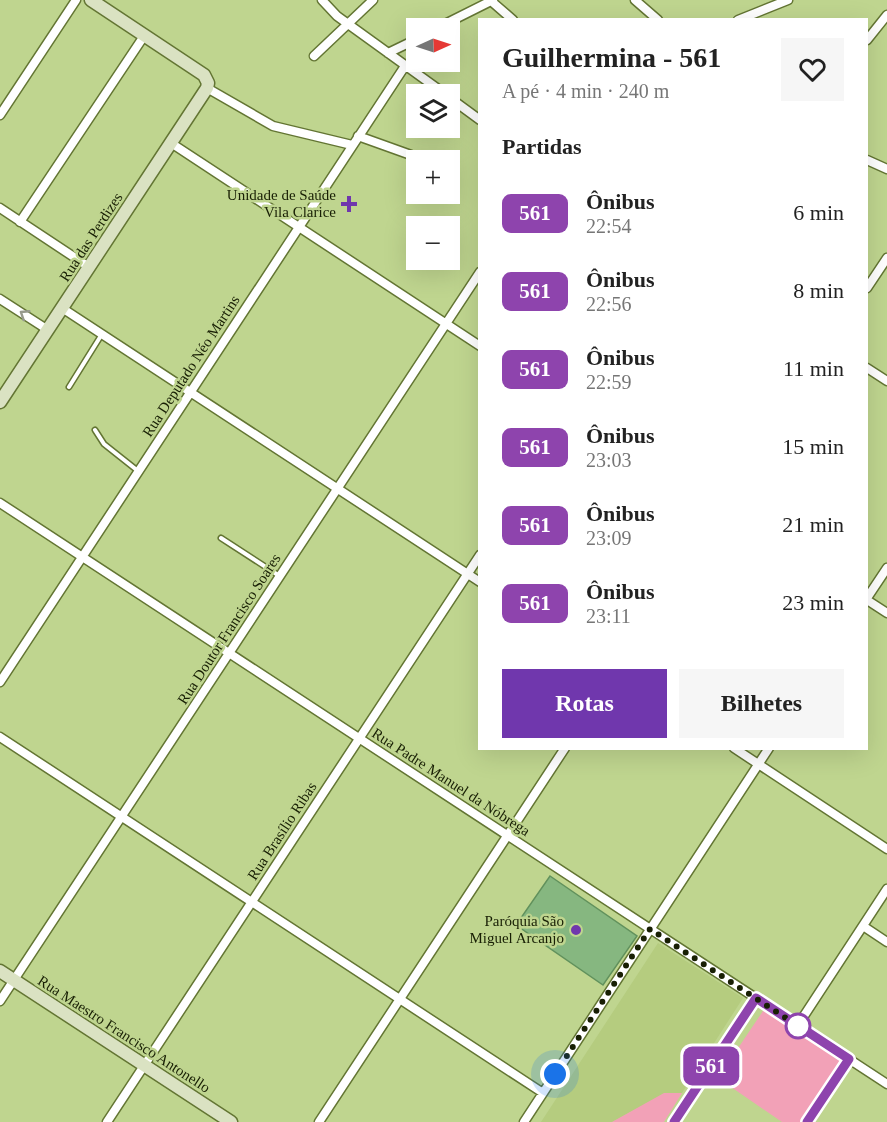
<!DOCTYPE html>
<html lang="pt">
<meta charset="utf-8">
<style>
:root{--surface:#fff;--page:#f6f6f6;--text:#222;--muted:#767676;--accent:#7037ad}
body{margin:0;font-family:Georgia,serif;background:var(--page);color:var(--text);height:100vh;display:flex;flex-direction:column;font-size:22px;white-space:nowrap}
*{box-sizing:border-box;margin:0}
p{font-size:20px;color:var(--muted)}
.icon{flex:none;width:33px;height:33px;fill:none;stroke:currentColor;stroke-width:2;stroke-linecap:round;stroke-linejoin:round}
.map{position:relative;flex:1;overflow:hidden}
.drawer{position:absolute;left:478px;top:18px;width:390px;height:732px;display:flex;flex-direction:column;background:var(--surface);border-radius:0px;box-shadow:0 6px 24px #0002}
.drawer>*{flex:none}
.badge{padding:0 12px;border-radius:9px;font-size:21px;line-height:39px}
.needle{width:39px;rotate:87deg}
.tools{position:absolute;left:406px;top:18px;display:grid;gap:12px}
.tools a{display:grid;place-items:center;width:54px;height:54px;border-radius:0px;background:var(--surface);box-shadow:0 6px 24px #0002;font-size:30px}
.you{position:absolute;width:30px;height:30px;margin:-15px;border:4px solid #fff;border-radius:50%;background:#1a73e8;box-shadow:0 0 0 9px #1a73e833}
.map>.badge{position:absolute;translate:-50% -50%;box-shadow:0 0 0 3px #fff}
h2{padding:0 24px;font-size:22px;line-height:54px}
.round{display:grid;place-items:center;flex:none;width:63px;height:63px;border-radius:0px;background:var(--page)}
.overview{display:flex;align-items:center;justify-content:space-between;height:102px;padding:0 24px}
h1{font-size:28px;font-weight:800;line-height:45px}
.primary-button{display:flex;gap:12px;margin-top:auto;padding:12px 24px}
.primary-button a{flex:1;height:69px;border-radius:0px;background:var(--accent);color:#fff;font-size:24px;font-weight:800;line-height:69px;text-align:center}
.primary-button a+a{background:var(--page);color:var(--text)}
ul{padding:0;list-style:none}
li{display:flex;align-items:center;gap:18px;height:78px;padding:0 24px}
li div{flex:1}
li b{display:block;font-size:22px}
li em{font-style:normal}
li .badge{min-width:66px;font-weight:700;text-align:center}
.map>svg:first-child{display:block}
.built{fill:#b5cc7f}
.green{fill:#f2a1b7}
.building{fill:#86b780;stroke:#61915c;stroke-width:1.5}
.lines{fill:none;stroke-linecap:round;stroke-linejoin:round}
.lane-casing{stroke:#637533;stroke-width:7}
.street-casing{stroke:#637533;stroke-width:11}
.secondary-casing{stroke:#637533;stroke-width:15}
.lane{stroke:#fff;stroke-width:4}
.street{stroke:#fff;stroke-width:8}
.secondary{stroke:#dae2c2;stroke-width:12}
.oneway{stroke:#979a8e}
.line-casing{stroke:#fff;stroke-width:14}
.line{stroke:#8e44ad;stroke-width:9}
.walk{stroke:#181f04;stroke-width:6;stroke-dasharray:0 10.8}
.poi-dot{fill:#7037ad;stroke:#bfd58f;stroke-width:2}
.stop-dot{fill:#fff;stroke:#8e44ad;stroke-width:3}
.labels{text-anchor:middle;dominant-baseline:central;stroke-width:5;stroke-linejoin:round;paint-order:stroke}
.poi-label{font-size:15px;fill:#181f04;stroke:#bfd58f;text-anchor:end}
.street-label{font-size:15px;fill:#181f04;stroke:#bfd58f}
</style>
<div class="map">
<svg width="887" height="1122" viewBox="0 0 887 1122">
<rect width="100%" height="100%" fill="#bfd58f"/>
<path class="built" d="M658,943L743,998L682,1093L664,1094L612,1122H541Z"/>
<path class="green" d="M765,1008L843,1061L803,1122H782L718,1078Z
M664,1093H682L664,1122H612Z"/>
<path class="building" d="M550,876L637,936L603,985L516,925Z"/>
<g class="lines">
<g class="lane-casing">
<path id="lane" d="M69,387L102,334
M95,430L104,444L138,471
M221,538L278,575"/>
</g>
<g class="street-casing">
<path id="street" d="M322,0L337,16L445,94
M490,0L513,20
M635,0L658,20
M738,20L788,0
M437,28L493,0
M867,40L887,15
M388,53L417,39
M314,56L373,0
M207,88L273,126L352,145
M450,98L480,120
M0,115L76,0
M358,136L411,155
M171,143L480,346
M867,160L887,169
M0,208L89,267
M20,222L144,36
M867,288L887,258
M0,299L48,330
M62,308L480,582
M867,368L887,381
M0,503L887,1084
M867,598L887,568
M867,600L887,613
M0,682L405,66
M0,737L543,1093
M734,748L887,849
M863,926L887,942
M0,1001L480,272
M798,1025L887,889
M107,1122L480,555
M319,1122L565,748
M524,1122L769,748
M674,1122L756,998
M808,1122L849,1059"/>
</g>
<g class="secondary-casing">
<path id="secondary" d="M0,402L207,88L208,83L204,75L91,0
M0,971L231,1122"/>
</g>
<use href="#lane" class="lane"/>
<use href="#street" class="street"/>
<use href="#secondary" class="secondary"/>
</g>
<defs><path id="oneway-chevron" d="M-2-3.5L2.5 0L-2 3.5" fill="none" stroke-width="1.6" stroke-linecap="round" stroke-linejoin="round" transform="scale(1.5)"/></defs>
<use class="oneway" href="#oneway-chevron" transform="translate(24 314) rotate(-147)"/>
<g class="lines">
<g class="line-casing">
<path id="line" d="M674,1122L756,998L849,1059L807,1122"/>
</g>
<use href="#line" class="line"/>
<path class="walk" d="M555,1074L650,929L798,1026"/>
</g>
<g class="poi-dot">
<path d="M346 195h6v6h6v6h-6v6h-6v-6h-6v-6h6z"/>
<circle cx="576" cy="930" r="6"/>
</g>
<circle class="stop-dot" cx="798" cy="1026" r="12"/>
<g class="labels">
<g class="poi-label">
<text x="336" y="195">Unidade de Saúde<tspan x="336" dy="17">Vila Clarice</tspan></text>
<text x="564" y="921">Paróquia São<tspan x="564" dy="17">Miguel Arcanjo</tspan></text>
</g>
<g class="street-label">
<text transform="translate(91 237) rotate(-57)">Rua das Perdizes</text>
<text transform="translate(191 366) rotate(-57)">Rua Deputado Néo Martins</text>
<text transform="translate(229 629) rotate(-57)">Rua Doutor Francisco Soares</text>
<text transform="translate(451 782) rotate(33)">Rua Padre Manuel da Nóbrega</text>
<text transform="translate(282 831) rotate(-57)">Rua Brasílio Ribas</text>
<text transform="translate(124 1034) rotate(33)">Rua Maestro Francisco Antonello</text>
</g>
</g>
</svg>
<div class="tools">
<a><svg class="needle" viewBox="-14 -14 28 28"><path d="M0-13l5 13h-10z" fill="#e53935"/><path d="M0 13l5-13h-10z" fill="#767676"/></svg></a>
<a><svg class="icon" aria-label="layers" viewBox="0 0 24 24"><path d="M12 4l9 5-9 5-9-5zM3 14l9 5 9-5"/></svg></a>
<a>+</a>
<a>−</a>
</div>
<div class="you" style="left:555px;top:1074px"></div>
<b class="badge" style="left:711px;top:1066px;background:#8e44ad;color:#fff">561</b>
<section class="drawer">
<div class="overview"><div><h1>Guilhermina - 561</h1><p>A pé · 4 min · 240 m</p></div><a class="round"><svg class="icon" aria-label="heart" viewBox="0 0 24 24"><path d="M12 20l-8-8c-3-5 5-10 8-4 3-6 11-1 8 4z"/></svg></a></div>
<h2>Partidas</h2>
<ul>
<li><span class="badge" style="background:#8e44ad;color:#fff">561</span><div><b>Ônibus</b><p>22:54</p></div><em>6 min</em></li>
<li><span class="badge" style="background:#8e44ad;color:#fff">561</span><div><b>Ônibus</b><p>22:56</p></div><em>8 min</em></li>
<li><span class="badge" style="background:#8e44ad;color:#fff">561</span><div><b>Ônibus</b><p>22:59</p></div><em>11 min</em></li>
<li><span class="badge" style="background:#8e44ad;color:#fff">561</span><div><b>Ônibus</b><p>23:03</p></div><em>15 min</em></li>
<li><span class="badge" style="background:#8e44ad;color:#fff">561</span><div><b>Ônibus</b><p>23:09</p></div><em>21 min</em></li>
<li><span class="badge" style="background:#8e44ad;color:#fff">561</span><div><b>Ônibus</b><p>23:11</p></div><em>23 min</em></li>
</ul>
<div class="primary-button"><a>Rotas</a><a>Bilhetes</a></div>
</section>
</div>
